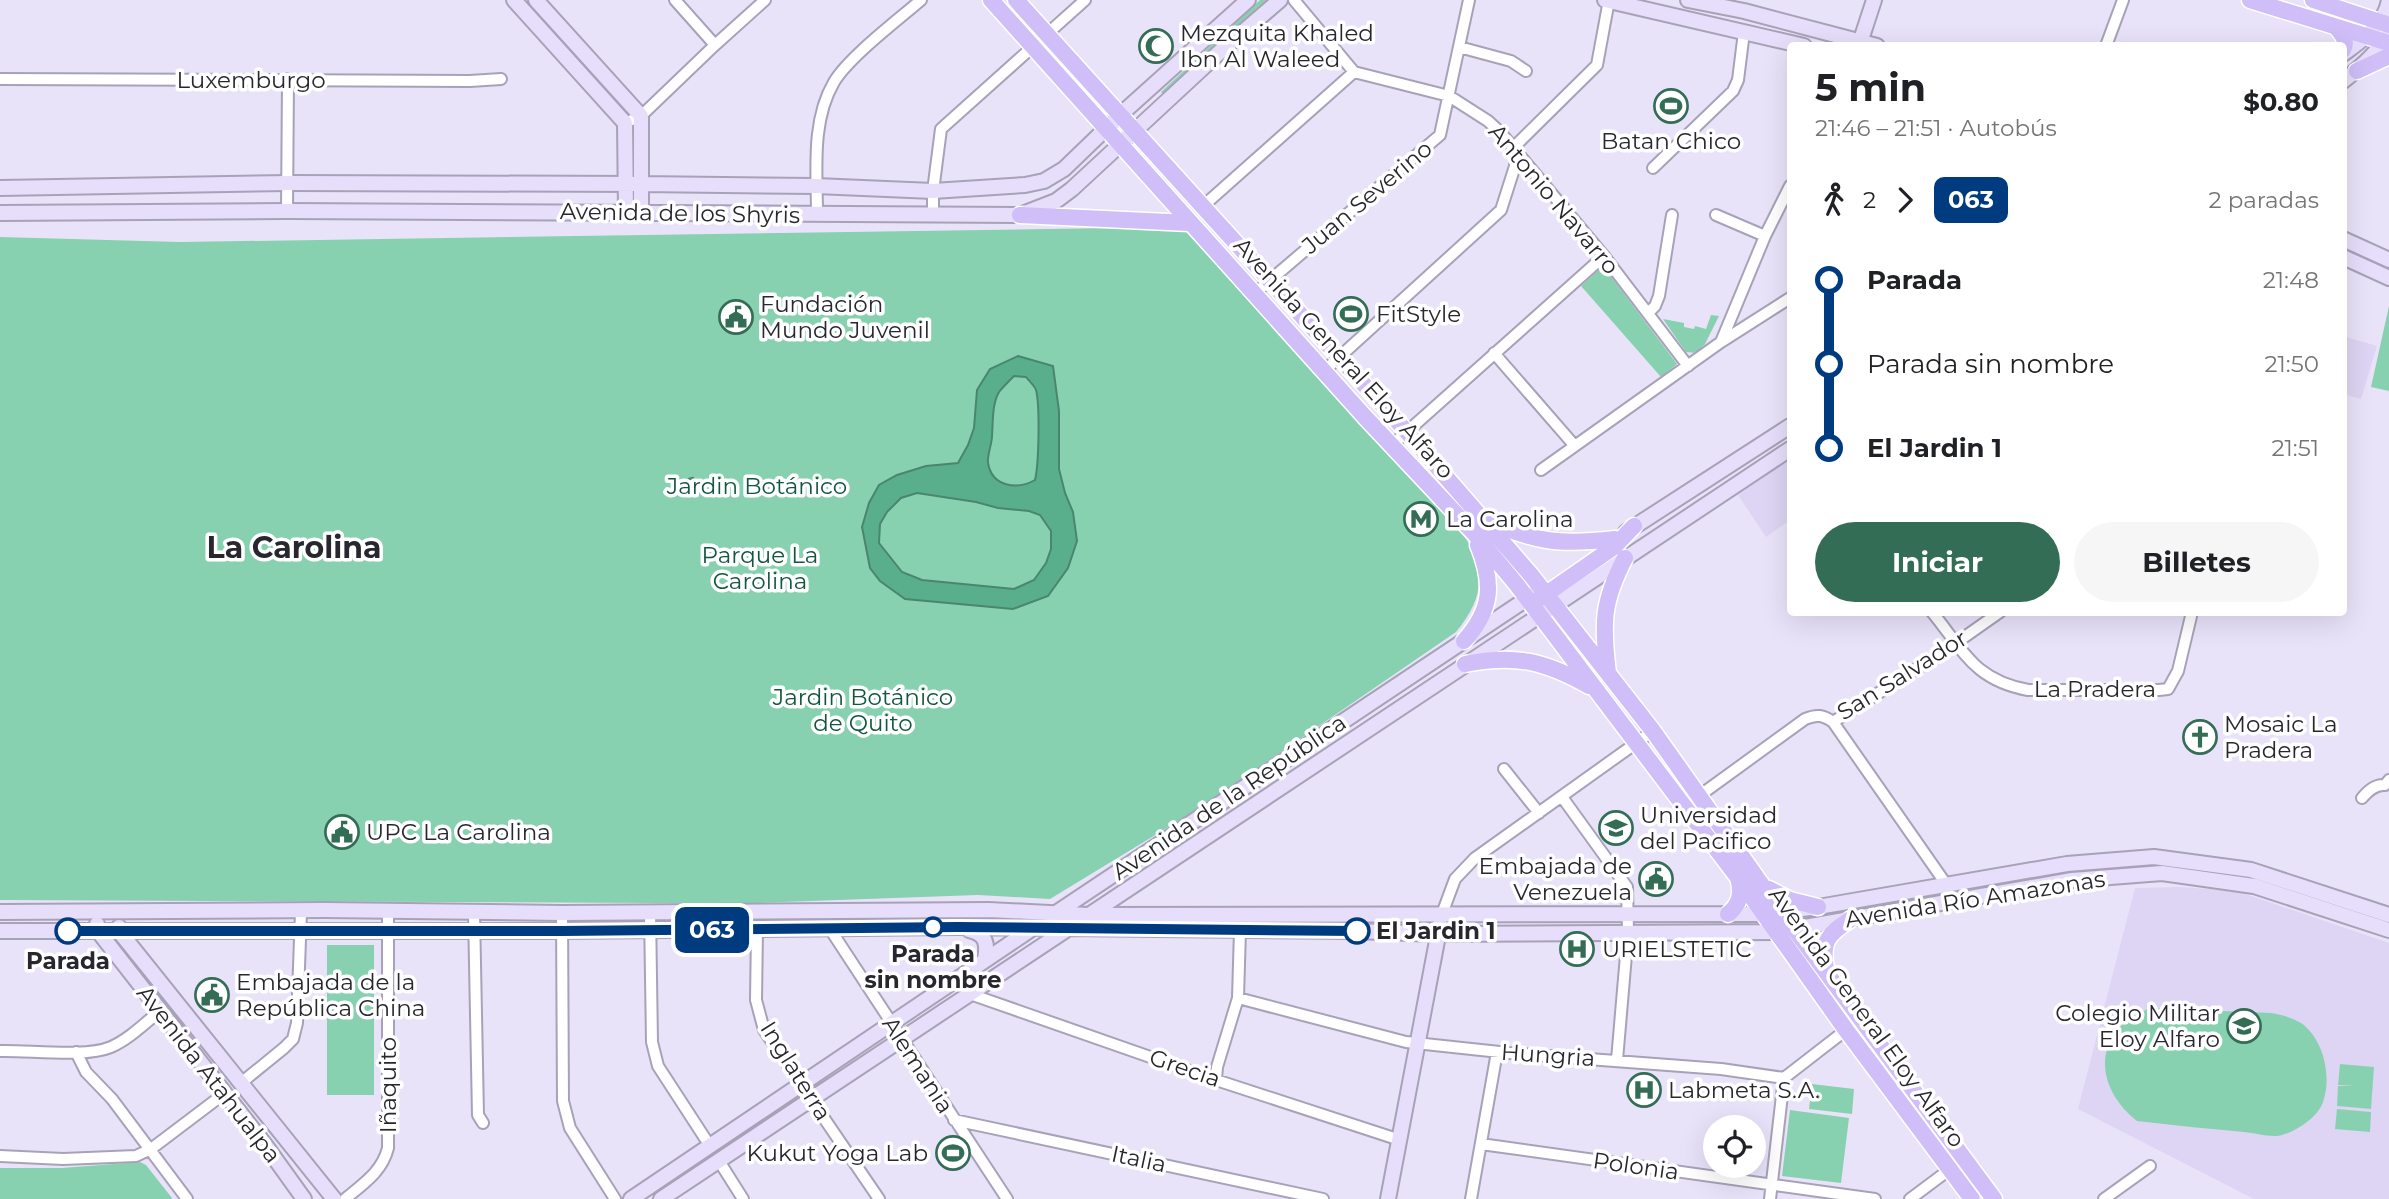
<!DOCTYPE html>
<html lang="es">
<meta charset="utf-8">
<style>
:root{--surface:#fff;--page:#f6f6f6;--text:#202124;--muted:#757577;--accent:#336d55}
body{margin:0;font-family:Montserrat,sans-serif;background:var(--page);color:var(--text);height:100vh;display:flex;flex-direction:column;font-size:26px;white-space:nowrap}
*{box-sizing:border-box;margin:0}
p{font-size:23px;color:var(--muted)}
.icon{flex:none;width:38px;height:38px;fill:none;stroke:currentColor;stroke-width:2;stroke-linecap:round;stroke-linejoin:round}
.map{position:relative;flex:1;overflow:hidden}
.side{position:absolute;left:1787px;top:42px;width:560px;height:574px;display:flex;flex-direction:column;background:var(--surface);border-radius:7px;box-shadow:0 7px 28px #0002}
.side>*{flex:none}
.badge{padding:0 14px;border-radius:10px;font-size:24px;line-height:46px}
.tools{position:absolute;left:1703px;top:1115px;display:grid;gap:14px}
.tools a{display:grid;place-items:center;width:63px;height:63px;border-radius:50%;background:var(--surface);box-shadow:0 7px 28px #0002;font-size:35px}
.map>.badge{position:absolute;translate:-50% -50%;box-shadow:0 0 0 4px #fff}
.legs{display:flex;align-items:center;gap:10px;height:77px;padding:0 28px;font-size:23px}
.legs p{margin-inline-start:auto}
.overview{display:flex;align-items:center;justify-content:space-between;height:119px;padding:0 28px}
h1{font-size:38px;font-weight:700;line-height:52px}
.primary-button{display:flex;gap:14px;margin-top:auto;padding:14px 28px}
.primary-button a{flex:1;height:80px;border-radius:42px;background:var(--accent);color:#fff;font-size:28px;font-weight:700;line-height:80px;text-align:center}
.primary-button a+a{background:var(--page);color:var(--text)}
ul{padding:0 28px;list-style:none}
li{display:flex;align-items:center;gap:24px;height:84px;font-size:26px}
li i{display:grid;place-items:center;width:10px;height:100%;margin:0 9px;background:currentColor}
li i::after{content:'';width:18px;height:18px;margin:-9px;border:5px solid;border-radius:50%;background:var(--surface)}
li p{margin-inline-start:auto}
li:first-child i{background:linear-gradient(#0000 50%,currentColor 0)}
li:last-child i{background:linear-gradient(currentColor 50%,#0000 0)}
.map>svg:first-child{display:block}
.built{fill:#ddd5f3}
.green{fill:#88d1b0}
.water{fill:#59af8b;stroke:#4a866f;stroke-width:2;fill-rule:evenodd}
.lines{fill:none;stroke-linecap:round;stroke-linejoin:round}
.stream{stroke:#4a866f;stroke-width:2.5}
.street-casing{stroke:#a8a2b8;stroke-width:14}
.secondary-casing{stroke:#a8a2b8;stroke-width:18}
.primary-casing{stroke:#fff;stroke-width:19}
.street{stroke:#fff;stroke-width:10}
.secondary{stroke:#e7defb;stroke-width:14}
.primary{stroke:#cfbef8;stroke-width:16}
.line-1-casing{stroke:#fff;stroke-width:16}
.line-1{stroke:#003b80;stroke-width:10}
.stop-1-dot{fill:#fff;stroke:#003b80;stroke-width:3.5}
.labels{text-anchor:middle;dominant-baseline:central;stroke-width:7;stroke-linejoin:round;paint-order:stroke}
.poi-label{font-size:23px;fill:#28262e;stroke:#fff;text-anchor:start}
.street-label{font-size:23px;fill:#28262e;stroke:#fff}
.park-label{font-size:23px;fill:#12563e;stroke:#fff}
.stop-label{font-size:23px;font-weight:bold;fill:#28262e;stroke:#fff}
.district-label{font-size:30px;font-weight:bold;fill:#28262e;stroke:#fff}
</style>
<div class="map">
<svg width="2389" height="1199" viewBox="0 0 2389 1199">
<rect width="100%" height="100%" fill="#e9e3fa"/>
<path class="built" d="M2343,336L2377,346L2361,399L2343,394Z
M1790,459V520L1766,537L1738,495Z
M2180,887L2237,891L2389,943V1199H2254L2078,1109L2135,888Z"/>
<path class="green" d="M1260,0H1269L1164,95L1161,92Z
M1182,227L1313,369L1466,539C1488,574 1481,602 1456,632L1198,809L1050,899L978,895L757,903H656L0,900V237L180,242Z
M1603,266L1677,364L1661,377L1581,286Z
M2389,306V391L2371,387Z
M1711,315L1719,316L1705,344L1696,353L1686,352L1663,319L1684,323V327L1694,329L1695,326L1706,329Z
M327,945H374V1095H327Z
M2149,1008L2271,1013C2282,1015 2291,1017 2301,1023C2324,1039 2332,1077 2323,1102C2318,1117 2297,1131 2282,1135C2272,1138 2255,1133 2244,1132C2209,1129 2173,1125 2137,1121C2107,1098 2091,1057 2121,1026C2128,1018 2140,1014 2149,1008Z
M2340,1064L2374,1067L2371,1109L2337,1106L2338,1086H2355L2338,1085Z
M1812,1084L1854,1089L1852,1114L1809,1109Z
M2337,1109L2371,1112L2370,1132L2335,1129Z
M1790,1110L1849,1118L1841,1183L1782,1176Z
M140,1162L146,1165L172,1198L171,1199H0V1168H62Z"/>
<path class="water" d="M1018,356L1053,366L1059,411V469L1065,493L1073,512L1077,541L1068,568L1048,596L1013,609L905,599L880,581L870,568L862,527L869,503L879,485L897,475L926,466L958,463L968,445L974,428L977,390L990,369ZM1014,376L1026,377C1030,382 1034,385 1036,390C1040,405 1039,464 1035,480C1017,490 992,487 988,463C987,455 992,444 992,436C993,422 992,404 999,392C1003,387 1009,381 1014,376ZM917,493L976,502L998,508L1029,511L1040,515L1051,531V549L1046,563L1034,580L1014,589L922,580L902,572L879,543L880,524L887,512L901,498Z"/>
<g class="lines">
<path class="stream" d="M681,483L685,482L688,490L689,479L693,478L694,488L698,493"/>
<g class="street-casing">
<path id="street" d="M675,0L715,45
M1294,0L1354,72L1449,96L1488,121L1501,133L1604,256L1688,366
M2106,46L2123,0
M1459,47L1511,61L1526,71
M0,79L470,81L501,79
M625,123L641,116L715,45L765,0
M1653,168L1733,91L1738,80L1744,32
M1202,207L1354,72
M287,211L288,79
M933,214V191L941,129L1085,0
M817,215C817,171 811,121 834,82C849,57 898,20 921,0
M1716,215L1765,236
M1254,294L1440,135L1469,0
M1648,313L1655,306L1659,296L1672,215
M1721,342L1765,236L1790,186
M1494,353L1574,445
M1324,371L1501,210L1515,166L1518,143L1597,65L1609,0
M1391,446L1604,256
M1541,470L1721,342L1790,298
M1932,612C1964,651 1974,680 2028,690H2159L2168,689L2178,671L2192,612
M1833,722L1946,650L2000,612
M1504,769L1539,813
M1699,796L1805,719C1817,714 1823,715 1833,722L1946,884
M1562,797L1627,887L1628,932L1617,1060
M2362,798C2368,791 2375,784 2385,785L2389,780
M650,912L652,1042L658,1066L710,1146
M474,913L478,1115L483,1123
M562,913L563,1101L570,1128L615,1199
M1442,914L1455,879L1475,858L1653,731
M830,929L1007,1199
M757,930L756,1000L764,1030L879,1199
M970,994L1216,1080L1400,1140
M1238,998L1406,1042L1509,1053L1721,1069L1784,1078L1846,1030
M0,1051C29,1050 85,1058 111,1047C129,1039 144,1024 160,1011
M76,1052L86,1072L112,1099L187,1199
M1216,1080L1217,1067L1238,998L1240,930
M241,1083L284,1048L293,1039L297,1023L301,911
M954,1120L1323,1199
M1481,1144L1875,1199
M0,1156L63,1159L136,1156L151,1149L225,1093
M719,1161L743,1199
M345,1199C363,1184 382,1172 388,1148V911
M1471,1199L1497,1052
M1770,1199L1784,1078
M1910,1199L1965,1158
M2104,1199L2150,1166"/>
</g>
<g class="secondary-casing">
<path id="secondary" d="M514,0L625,123L626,212
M536,0L641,116V212
M1605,0L1804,46
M1688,0L1744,11L1877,46
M1859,46L1874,0
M2343,54C2362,40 2385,25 2389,0
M2343,81C2360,68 2379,52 2389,33
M0,188L288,183L641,184L816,186L933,191L1025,185L1044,181L1064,169L1119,116L1248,0
M0,213L287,211L1020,215L1056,201L1072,189L1223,49L1280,0
M2343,239L2389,260
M2343,257L2389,278
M1626,532L1790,426
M0,912L324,910L562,913L989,910L1088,915L1762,914L1818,907L2067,864L2154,857L2251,870L2389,915
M1053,915L1537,592
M1089,915L1790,449
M97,924L98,931L266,1146L304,1199
M119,927V931L334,1199
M969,930C986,934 988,943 985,960
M0,931H562L957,927L1353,931L1438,934L1776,932L2072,880L2162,873L2254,886L2389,930
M631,1199L1033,928
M661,1199L1069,928
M1388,1199L1440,925"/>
</g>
<g class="primary-casing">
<path id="primary" d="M991,0L1364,416L1474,533L1517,585L1739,879L1846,1030L1972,1199
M1016,0L1406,431L1531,575L1653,731L1769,895L1994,1199
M2250,0L2389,43
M2313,0L2389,25
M2336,27C2342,34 2348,40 2343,50
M2357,71L2389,56
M1020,215L1189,223
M1485,519C1535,543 1561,545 1615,539
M1539,599L1614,547L1634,526
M1464,641C1492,610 1494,584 1478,545
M1465,664C1515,654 1545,661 1589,686
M1608,673C1602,624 1602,602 1625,558
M1769,889L1790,900L1818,907
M1728,914C1739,905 1742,895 1739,882
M1826,969C1821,941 1828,934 1851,919"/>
</g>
<use href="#street" class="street"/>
<use href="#secondary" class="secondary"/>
<use href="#primary" class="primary"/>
</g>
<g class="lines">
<g class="line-1-casing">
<path id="line-1" d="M68,931H562L957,927L1357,931"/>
</g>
<use href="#line-1" class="line-1"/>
</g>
<defs>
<g id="mosque-ring" transform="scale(1.75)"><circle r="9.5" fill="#fff" stroke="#336d55" stroke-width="1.5"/><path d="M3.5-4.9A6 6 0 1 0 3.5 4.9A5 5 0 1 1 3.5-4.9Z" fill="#336d55"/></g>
<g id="stadium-ring" transform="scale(1.75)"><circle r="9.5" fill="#fff" stroke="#336d55" stroke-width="1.5"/><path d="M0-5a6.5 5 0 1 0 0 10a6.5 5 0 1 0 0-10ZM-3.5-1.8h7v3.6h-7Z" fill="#336d55"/></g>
<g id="civic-ring" transform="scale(1.75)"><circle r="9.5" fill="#fff" stroke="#336d55" stroke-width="1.5"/><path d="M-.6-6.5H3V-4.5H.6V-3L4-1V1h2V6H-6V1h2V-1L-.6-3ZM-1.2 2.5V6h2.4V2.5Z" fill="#336d55"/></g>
<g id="metro-ring" transform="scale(1.75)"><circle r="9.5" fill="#fff" stroke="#336d55" stroke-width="1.5"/><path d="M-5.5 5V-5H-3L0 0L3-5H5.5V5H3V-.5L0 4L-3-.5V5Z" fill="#336d55"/></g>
<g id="church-ring" transform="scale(1.75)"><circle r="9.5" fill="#fff" stroke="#336d55" stroke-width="1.5"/><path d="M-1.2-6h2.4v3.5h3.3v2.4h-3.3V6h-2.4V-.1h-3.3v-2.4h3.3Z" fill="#336d55"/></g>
<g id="university-ring" transform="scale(1.75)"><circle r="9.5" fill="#fff" stroke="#336d55" stroke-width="1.5"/><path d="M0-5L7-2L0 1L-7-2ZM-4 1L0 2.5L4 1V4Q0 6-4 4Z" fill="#336d55"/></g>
<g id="hospital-ring" transform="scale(1.75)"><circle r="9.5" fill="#fff" stroke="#336d55" stroke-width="1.5"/><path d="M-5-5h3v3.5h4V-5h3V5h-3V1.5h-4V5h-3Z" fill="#336d55"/></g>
</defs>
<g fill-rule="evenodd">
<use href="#mosque-ring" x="1156" y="46"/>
<use href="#stadium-ring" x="1671" y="106"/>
<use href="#stadium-ring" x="1351" y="314"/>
<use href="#civic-ring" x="736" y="317"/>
<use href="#metro-ring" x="1421" y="519"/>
<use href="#church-ring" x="2200" y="737"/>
<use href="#university-ring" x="1616" y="828"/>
<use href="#civic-ring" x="342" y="832"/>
<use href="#civic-ring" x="1656" y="879"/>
<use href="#hospital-ring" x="1577" y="949"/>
<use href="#civic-ring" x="212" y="995"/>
<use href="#university-ring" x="2244" y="1026"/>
<use href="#hospital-ring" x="1644" y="1090"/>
<use href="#stadium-ring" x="953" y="1153"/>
</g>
<g class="stop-1-dot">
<circle cx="933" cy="927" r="9"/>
<circle cx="68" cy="931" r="12"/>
<circle cx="1357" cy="931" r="12"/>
</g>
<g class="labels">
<g class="poi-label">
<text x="1180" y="33">Mezquita Khaled<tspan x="1180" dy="26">Ibn Al Waleed</tspan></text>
<text x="1671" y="141" text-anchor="middle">Batan Chico</text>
<text x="760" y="304">Fundación<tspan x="760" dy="26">Mundo Juvenil</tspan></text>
<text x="1376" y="314">FitStyle</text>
<text x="1446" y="519">La Carolina</text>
<text x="2224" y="724">Mosaic La<tspan x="2224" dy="26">Pradera</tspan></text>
<text x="1640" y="815">Universidad<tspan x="1640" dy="26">del Pacifico</tspan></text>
<text x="366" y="832">UPC La Carolina</text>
<text x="1632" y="866" text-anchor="end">Embajada de<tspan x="1632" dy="26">Venezuela</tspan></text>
<text x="1602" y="949">URIELSTETIC</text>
<text x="236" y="982">Embajada de la<tspan x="236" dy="26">República China</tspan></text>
<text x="2220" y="1013" text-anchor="end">Colegio Militar<tspan x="2220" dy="26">Eloy Alfaro</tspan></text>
<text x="1668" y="1090">Labmeta S.A.</text>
<text x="928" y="1153" text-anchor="end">Kukut Yoga Lab</text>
</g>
<g class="street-label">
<text x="251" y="80">Luxemburgo</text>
<text transform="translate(1367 197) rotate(-40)">Juan Severino</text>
<text transform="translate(1554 199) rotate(50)">Antonio Navarro</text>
<text transform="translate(680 213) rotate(1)">Avenida de los Shyris</text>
<text transform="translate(1344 358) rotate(48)">Avenida General Eloy Alfaro</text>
<text transform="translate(1902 675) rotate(-32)">San Salvador</text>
<text x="2095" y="689">La Pradera</text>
<text transform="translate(1229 797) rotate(-34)">Avenida de la República</text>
<text transform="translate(1975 899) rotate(-9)">Avenida Río Amazonas</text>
<text transform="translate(1867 1017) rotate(54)">Avenida General Eloy Alfaro</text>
<text transform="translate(1548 1055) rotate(4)">Hungria</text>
<text transform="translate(918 1065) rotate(57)">Alemania</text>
<text transform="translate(1185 1068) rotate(19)">Grecia</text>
<text transform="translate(796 1071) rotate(58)">Inglaterra</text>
<text transform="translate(209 1074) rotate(52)">Avenida Atahualpa</text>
<text transform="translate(388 1085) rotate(-90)">Iñaquito</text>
<text transform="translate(1139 1159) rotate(12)">Italia</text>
<text transform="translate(1636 1166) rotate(8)">Polonia</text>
</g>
<g class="park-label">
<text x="757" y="486">Jardin Botánico</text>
<text x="760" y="555">Parque La<tspan x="760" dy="26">Carolina</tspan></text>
<text x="863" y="697">Jardin Botánico<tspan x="863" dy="26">de Quito</tspan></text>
</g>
<g class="stop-label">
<text x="1376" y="931" text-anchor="start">El Jardin 1</text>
<text x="933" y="954">Parada<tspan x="933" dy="26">sin nombre</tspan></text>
<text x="68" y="961">Parada</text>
</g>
<g class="district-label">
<text x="294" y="547">La Carolina</text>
</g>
</g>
</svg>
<div class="tools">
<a><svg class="icon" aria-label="locate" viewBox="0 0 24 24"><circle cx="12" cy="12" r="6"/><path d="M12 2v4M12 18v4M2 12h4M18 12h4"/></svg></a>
</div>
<b class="badge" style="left:712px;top:930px;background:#003b80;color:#fff">063</b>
<section class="side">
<div class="overview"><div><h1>5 min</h1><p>21:46 – 21:51 · Autobús</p></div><b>$0.80</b></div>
<div class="legs"><svg class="icon" aria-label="walk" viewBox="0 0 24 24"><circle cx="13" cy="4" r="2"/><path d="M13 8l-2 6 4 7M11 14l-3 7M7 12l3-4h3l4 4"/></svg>2<svg class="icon" aria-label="forward" viewBox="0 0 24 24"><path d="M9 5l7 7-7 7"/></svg><b class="badge" style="background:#003b80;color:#fff">063</b><p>2 paradas</p></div>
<ul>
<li><i style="color:#003b80"></i><b>Parada</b><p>21:48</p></li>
<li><i style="color:#003b80"></i><span>Parada sin nombre</span><p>21:50</p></li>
<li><i style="color:#003b80"></i><b>El Jardin 1</b><p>21:51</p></li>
</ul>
<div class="primary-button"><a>Iniciar</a><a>Billetes</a></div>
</section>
</div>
